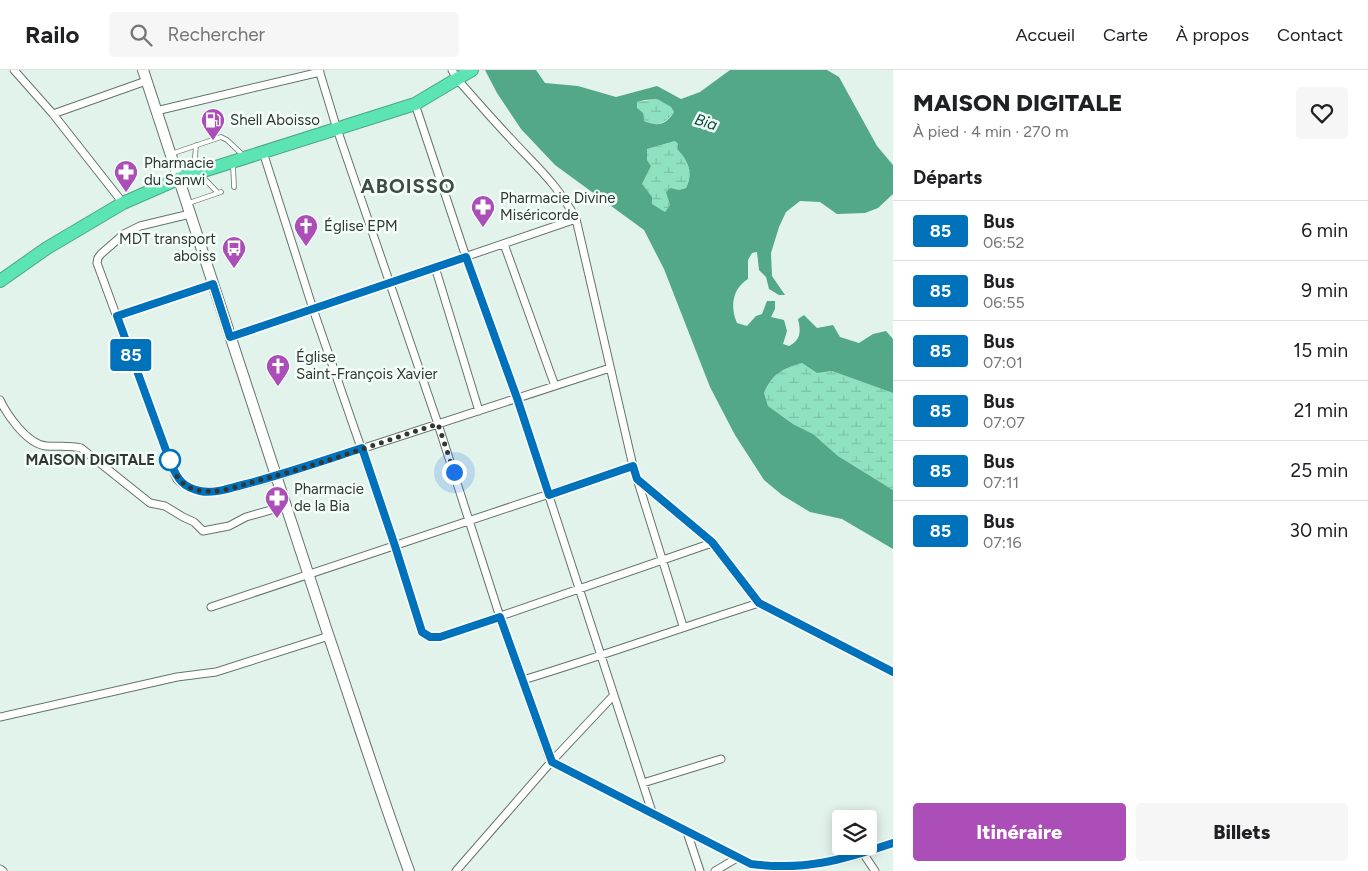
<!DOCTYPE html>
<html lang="fr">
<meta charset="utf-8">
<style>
:root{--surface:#fff;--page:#f6f6f6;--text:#202124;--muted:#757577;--line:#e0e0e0;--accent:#ac4eb7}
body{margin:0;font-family:Figtree,sans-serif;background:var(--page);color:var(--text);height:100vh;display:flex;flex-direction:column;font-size:19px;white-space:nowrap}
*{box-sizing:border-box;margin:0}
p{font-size:16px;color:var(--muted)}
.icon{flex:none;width:28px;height:28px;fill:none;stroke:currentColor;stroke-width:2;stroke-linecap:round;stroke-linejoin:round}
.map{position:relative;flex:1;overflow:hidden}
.sheet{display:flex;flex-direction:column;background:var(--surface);width:475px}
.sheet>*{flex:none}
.badge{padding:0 10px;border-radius:4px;font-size:18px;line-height:32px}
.tools{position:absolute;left:832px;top:740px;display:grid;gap:10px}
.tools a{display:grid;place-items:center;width:45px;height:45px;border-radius:5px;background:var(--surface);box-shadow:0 2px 12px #0003;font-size:25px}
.you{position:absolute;width:25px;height:25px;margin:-12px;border:4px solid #fff;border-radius:50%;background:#1a73e8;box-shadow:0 0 0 8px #1a73e833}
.map>.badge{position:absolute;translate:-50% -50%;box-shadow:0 0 0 2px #fff}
h2{padding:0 20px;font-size:19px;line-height:45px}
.round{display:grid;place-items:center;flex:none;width:52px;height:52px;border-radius:5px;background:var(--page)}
.head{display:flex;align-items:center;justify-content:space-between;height:85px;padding:0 20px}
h1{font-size:24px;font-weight:800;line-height:38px}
.button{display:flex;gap:10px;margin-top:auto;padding:10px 20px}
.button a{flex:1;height:58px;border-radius:5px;background:var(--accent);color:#fff;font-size:20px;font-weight:800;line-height:58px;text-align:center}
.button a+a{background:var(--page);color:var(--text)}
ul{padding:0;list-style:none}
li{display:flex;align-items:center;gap:15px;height:60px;padding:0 20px;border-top:1px solid var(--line)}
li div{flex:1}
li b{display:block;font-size:19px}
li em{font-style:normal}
li .badge{min-width:55px;font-weight:700;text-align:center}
header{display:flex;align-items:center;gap:30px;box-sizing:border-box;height:70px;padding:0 25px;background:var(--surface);border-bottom:1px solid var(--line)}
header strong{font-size:24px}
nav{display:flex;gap:28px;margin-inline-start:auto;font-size:18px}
.search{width:350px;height:45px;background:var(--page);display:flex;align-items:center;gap:12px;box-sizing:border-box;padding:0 18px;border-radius:5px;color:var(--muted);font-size:19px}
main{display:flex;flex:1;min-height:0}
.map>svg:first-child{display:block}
.wetland{fill:url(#wetland-marsh)}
.water{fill:#52a887;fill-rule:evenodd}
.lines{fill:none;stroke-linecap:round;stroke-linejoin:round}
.lane-casing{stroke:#64736c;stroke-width:5.5}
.street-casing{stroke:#64736c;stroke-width:9}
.secondary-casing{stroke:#64736c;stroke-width:12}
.highway-casing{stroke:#4da786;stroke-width:14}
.lane{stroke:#fff;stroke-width:4}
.street{stroke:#fff;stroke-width:7}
.secondary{stroke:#fff;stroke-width:10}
.highway{stroke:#5ce4b2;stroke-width:12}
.line-casing{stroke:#fff;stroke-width:11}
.line{stroke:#0072bc;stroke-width:8}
.walk{stroke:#313734;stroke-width:5;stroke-dasharray:0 9}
.stop-dot{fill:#fff;stroke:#0072bc;stroke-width:2.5}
.labels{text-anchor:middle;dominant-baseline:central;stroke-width:5;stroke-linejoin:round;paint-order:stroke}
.poi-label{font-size:15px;fill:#313734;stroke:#f5fffa;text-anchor:start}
.stop-label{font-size:15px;font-weight:bold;fill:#313734;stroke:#f5fffa;text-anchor:end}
.water-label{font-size:16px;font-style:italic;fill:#054f39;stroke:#f5fffa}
.district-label{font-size:20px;font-weight:bold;letter-spacing:1px;fill:#3e4c45;stroke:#f5fffa}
</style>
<header>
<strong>Railo</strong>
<div class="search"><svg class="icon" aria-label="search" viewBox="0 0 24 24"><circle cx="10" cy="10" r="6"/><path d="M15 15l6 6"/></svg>Rechercher</div>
<nav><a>Accueil</a><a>Carte</a><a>À propos</a><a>Contact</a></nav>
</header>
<main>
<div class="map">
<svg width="893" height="801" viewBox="0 0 893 801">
<defs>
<pattern id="wetland-marsh" width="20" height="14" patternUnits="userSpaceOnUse" patternTransform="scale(1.25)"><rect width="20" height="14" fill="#8fe2bf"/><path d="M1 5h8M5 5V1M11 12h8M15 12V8" fill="none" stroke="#7cc2a5"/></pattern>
</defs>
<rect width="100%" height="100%" fill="#e2f3eb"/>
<path class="wetland" d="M657,29L671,37L674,42C660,63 636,56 637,32Z
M675,71L678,74L677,79C688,91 694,102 686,118L679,120L671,118L670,135L665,142L651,134L642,114L651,96L647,90V79Z
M802,293L817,303L832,301L893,323V420L838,386L813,364L793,354L768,336L764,323C772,304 782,299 802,293Z"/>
<path class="water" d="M485,0H536L545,13L578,16L616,27L657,16L681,29L700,22L730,0H827L839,7L877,76L893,95V124L878,138L865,143L837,144L820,132L800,131L786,142L779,157L771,183L772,206L785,225H779L769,219L766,207L759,200L757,182L752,183L748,190V209C732,219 730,237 737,253L747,256L756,246L762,244L767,231H775V239L771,247L784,250L787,261L783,274L789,276C801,270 801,261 798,249L804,245L817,258L833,255L840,267L859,273L873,264L886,261L893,269V323L832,301L817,303L802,293C782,299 772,304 764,323L768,336L793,354L813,364L838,386L893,420V479L842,449L810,442L782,425L764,410L735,365L710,317L664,199L644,160L555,95L521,59L497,23ZM657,29L671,37L674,42C666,55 658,57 644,51L643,43L637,38V32L645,30ZM675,71L678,74L677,79C688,91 694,102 686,118L679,120L671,118L666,122L670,135L665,142L652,134V127L642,114L651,96L647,90V79Z"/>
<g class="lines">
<g class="lane-casing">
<path id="lane" d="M171,84L221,67L227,70L244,86
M233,95L234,117
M194,101L196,75
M200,104L218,123
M186,134L221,122"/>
</g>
<g class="street-casing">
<path id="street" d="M14,0L53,44L123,133
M319,0L337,59L438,354L500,547L551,692L751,794C805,801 842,791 893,773
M452,0L457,9C475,29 493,50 511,69C537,97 558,115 576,149L633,396L683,556
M415,34L466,187L517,328L653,745
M156,41L320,2
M53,44L146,11
M263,82L313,239L395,476L422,562C427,567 433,568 440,567L712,473
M190,144L140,156L124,164L101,184L98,188L97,193L171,394C173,399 174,405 177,409C198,434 249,413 275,407L610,298
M504,174L555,316
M435,197L479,341
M117,246L213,214
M230,267L576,149
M0,330C7,345 27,374 46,376C58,377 69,375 81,378L150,433L165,436L183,447L194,452L203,461L229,456L246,447L285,436
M638,410L712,473L759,533L893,602
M211,537L633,396
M523,610C602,586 680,558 759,533
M0,647L177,607L216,602L329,566
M643,713L721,689
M687,762L700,801
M863,783L875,801
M0,799L3,801
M456,801L551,692L613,626
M715,801L737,788"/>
</g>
<g class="secondary-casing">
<path id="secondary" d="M143,0C204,188 265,376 328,564C355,643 380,722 409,801"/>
</g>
<g class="highway-casing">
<path id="highway" d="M0,211L47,178L123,133L178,109L415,34L472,0"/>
</g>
<use href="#lane" class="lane"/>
<use href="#street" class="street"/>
<use href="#secondary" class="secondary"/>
<use href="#highway" class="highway"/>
</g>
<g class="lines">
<g class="line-casing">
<path id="line" d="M893,602L759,533L712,472L637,409L633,396L549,425L517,328L466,187L230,267L213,214L117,246L171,394C178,410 183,417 200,421C214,424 229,418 242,415C282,405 322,391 362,378L395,476L422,562L430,567H440L500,547L552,692L751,794C805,801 842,790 893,773"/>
</g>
<use href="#line" class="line"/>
<path class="walk" d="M170,390C174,407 185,420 203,421C221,423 239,416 256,411C317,396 378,373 438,354L454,402"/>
</g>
<defs>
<g id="fuel-pin" transform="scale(1.25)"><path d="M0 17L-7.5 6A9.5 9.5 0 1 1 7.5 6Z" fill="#ac4eb7" stroke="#f5fffa"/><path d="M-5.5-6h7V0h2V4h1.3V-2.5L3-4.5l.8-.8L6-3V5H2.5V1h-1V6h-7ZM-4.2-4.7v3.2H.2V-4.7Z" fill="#fff"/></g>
<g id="pharmacy-pin" transform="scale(1.25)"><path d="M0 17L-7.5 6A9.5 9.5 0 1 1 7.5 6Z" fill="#ac4eb7" stroke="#f5fffa"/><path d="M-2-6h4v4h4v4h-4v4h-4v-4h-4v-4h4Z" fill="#fff"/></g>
<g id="church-pin" transform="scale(1.25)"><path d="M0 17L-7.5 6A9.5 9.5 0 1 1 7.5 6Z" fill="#ac4eb7" stroke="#f5fffa"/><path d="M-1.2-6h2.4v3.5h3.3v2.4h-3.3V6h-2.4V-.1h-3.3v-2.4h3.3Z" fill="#fff"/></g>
<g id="bus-pin" transform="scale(1.25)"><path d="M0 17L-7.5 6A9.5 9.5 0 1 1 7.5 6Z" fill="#ac4eb7" stroke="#f5fffa"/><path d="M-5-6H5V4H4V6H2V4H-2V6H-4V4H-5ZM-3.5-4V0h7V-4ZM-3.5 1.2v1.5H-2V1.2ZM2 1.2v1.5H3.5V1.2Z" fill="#fff"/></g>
</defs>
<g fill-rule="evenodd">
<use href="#fuel-pin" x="213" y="50"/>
<use href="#pharmacy-pin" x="126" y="102"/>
<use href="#pharmacy-pin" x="483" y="137"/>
<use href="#church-pin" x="306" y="156"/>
<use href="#bus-pin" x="234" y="178"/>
<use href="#church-pin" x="278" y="296"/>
<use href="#pharmacy-pin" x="277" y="428"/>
</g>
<circle class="stop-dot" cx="170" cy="390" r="10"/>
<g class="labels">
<g class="poi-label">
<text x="230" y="50">Shell Aboisso</text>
<text x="144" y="93">Pharmacie<tspan x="144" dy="17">du Sanwi</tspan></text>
<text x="500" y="128">Pharmacie Divine<tspan x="500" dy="17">Miséricorde</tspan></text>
<text x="324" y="156">Église EPM</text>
<text x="216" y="169" text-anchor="end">MDT transport<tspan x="216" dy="17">aboiss</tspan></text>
<text x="296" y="287">Église<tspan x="296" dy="17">Saint-François Xavier</tspan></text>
<text x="294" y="419">Pharmacie<tspan x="294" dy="17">de la Bia</tspan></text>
</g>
<g class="stop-label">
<text x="155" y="390">MAISON DIGITALE</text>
</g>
<g class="water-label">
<text transform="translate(706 52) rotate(18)">Bia</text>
</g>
<g class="district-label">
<text x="408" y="116">ABOISSO</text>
</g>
</g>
</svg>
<div class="tools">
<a><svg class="icon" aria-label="layers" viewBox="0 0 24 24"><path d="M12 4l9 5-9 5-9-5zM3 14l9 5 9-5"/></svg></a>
</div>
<div class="you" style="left:454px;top:402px"></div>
<b class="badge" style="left:131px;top:285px;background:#0072bc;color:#fff">85</b>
</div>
<section class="sheet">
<div class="head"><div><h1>MAISON DIGITALE</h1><p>À pied · 4 min · 270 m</p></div><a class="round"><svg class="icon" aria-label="heart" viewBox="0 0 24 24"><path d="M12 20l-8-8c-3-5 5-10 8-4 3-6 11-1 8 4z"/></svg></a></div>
<h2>Départs</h2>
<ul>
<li><span class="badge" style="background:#0072bc;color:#fff">85</span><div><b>Bus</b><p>06:52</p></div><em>6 min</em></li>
<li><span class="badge" style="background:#0072bc;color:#fff">85</span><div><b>Bus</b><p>06:55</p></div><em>9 min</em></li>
<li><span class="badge" style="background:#0072bc;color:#fff">85</span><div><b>Bus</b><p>07:01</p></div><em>15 min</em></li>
<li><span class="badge" style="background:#0072bc;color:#fff">85</span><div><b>Bus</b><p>07:07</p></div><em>21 min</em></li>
<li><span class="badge" style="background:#0072bc;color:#fff">85</span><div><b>Bus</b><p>07:11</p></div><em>25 min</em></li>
<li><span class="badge" style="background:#0072bc;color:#fff">85</span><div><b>Bus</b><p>07:16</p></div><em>30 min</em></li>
</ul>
<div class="button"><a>Itinéraire</a><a>Billets</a></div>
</section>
</main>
